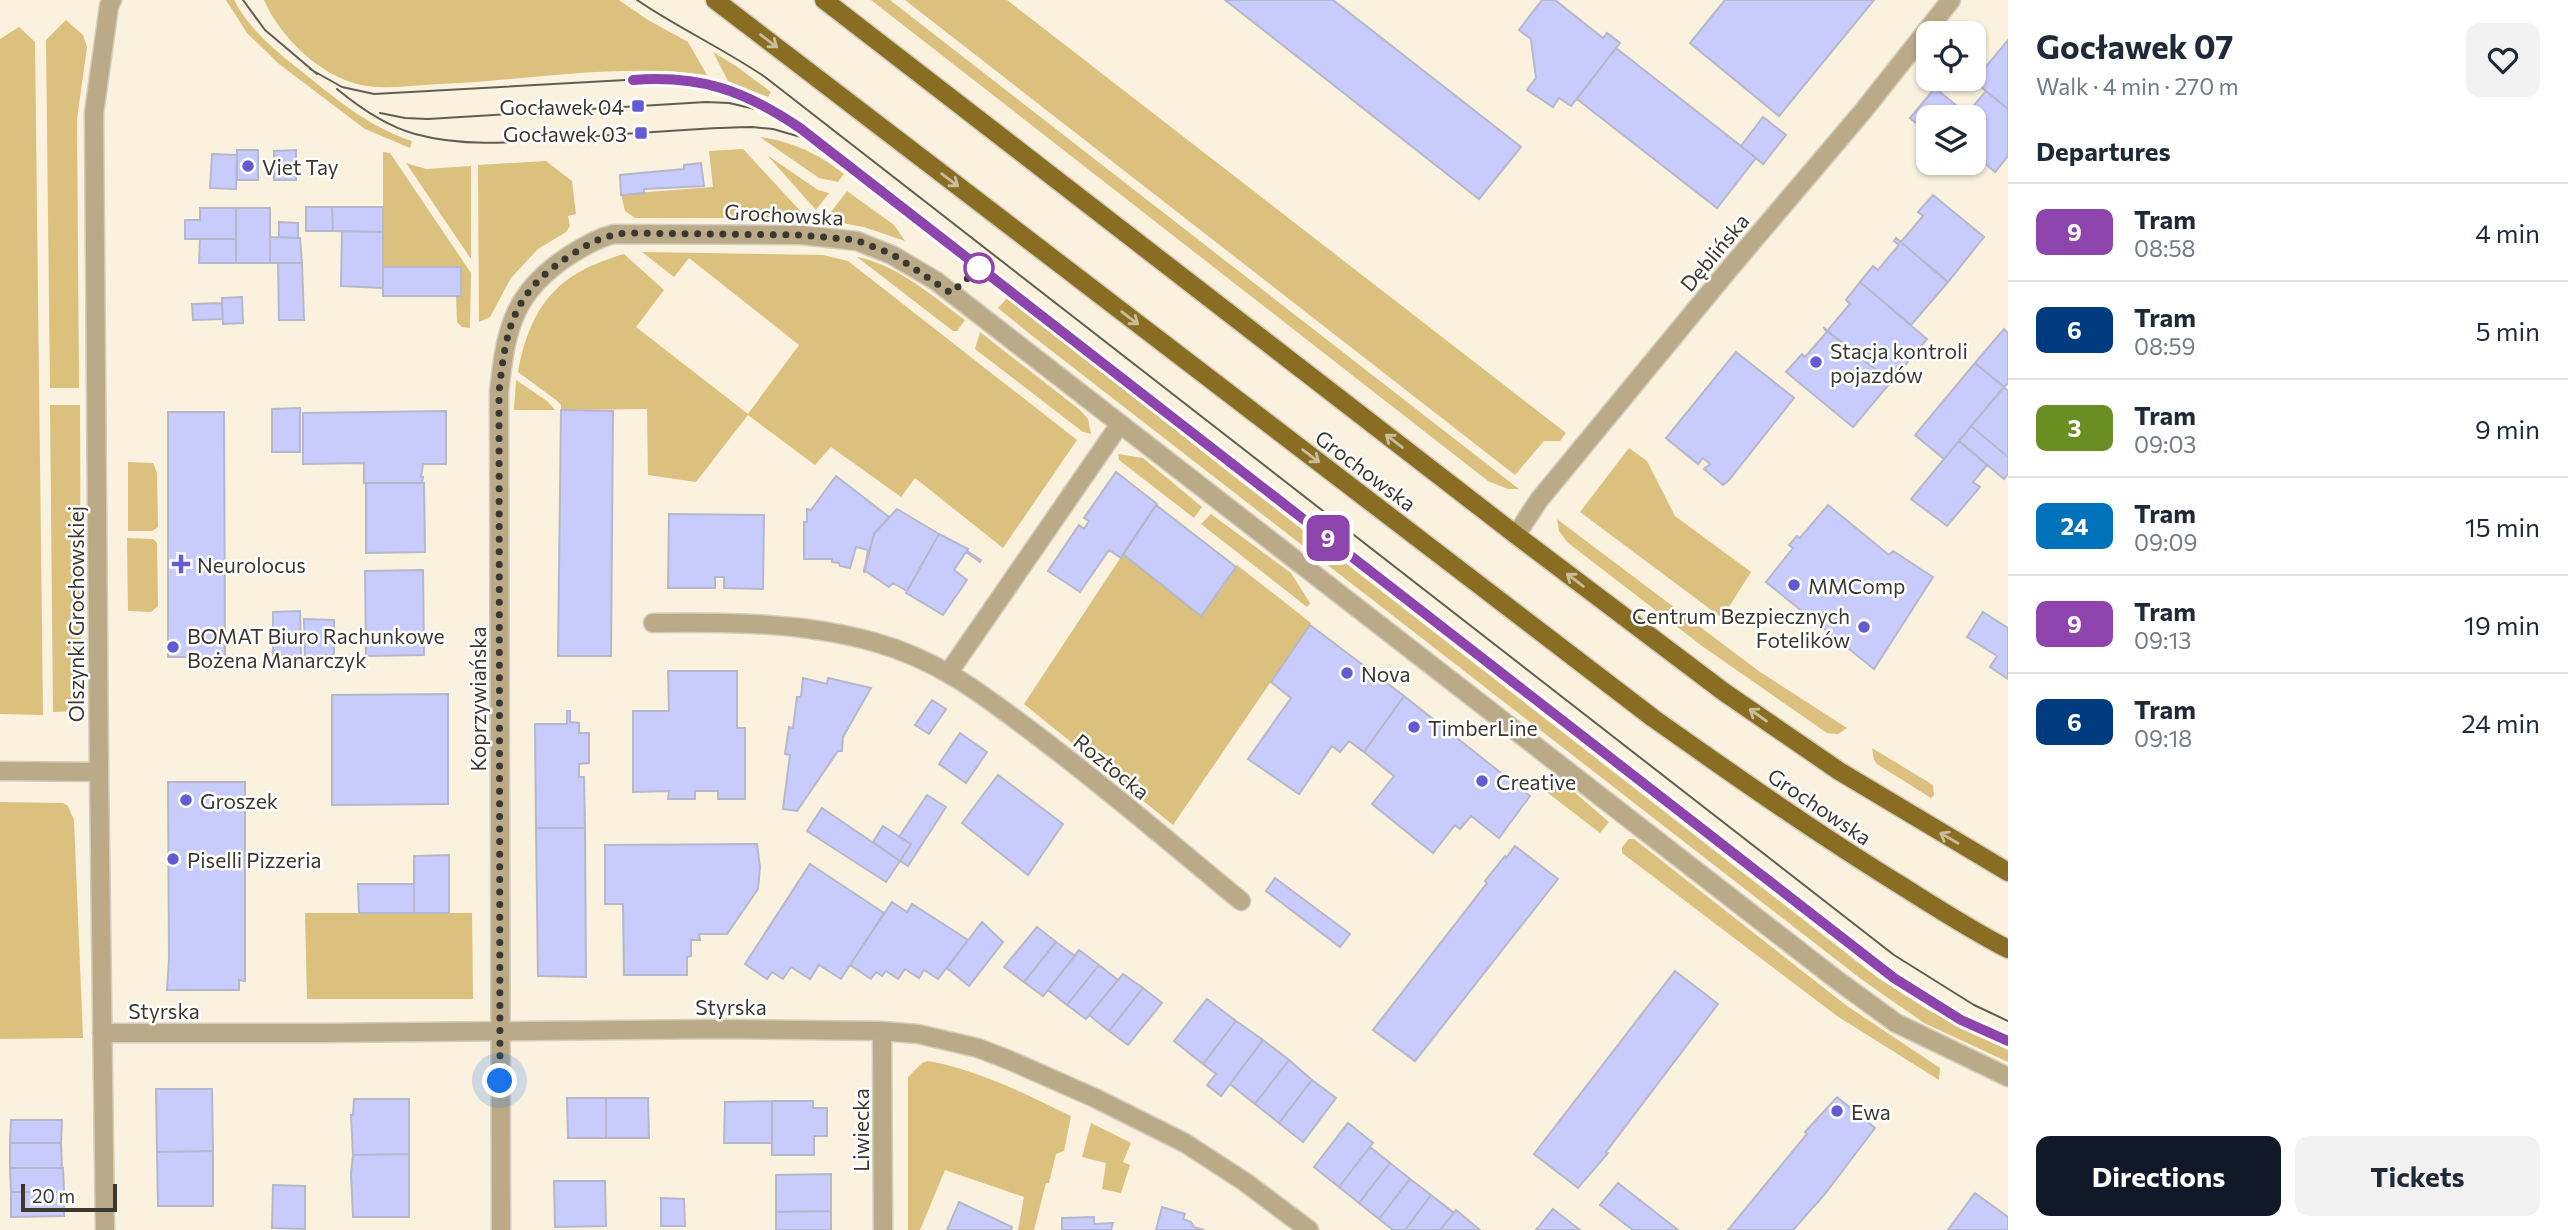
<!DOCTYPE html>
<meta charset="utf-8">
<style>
:root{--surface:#fff;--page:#f2f2f3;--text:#1f2937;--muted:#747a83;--line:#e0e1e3;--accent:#111827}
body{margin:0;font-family:Commissioner,sans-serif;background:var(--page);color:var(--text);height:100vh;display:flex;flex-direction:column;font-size:26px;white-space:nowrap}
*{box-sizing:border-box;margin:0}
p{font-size:23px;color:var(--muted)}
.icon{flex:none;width:38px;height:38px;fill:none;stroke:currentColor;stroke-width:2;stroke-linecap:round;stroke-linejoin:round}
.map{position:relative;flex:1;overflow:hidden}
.side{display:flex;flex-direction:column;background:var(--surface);width:560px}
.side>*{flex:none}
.badge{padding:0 14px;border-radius:10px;font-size:24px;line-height:46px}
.fabs{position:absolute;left:1916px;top:21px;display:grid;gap:14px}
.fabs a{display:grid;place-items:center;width:70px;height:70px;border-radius:14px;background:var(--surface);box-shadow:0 2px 5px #0004;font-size:35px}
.scale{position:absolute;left:21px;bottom:18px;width:96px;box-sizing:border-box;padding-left:7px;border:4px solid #3b3830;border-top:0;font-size:19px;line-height:24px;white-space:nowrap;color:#3b3830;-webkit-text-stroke:5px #fff;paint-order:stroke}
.you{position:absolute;width:35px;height:35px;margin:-18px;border:5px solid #fff;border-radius:50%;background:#1a73e8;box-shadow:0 0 0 10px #1a73e833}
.map>.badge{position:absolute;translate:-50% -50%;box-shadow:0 0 0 4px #fff}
h2{padding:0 28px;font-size:26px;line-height:63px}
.round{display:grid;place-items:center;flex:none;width:74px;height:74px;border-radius:14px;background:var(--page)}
.overview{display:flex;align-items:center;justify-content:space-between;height:119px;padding:0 28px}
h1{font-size:33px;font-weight:700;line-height:52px}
.action{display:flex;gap:14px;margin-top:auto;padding:14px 28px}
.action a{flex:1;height:80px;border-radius:14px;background:var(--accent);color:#fff;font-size:28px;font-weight:700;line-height:80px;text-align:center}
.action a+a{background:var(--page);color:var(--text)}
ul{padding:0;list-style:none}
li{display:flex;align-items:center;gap:21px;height:98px;padding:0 28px;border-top:2px solid var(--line)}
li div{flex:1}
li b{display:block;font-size:26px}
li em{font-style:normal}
li .badge{min-width:77px;font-weight:700;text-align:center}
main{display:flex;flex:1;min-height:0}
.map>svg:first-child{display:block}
.green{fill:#dbc07e}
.building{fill:#c8ccfd;stroke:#b5b7ca;stroke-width:2}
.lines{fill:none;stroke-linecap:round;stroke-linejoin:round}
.minor-casing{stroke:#d4cdbb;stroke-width:21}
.major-casing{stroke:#d4cdbb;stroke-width:21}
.minor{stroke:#baaa87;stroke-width:18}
.major{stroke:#896d22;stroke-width:18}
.tram{stroke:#615d52;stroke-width:2}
.oneway{stroke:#cabd9c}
.line-casing{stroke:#fff;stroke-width:16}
.line{stroke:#8e44ad;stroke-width:10}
.walk{stroke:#3b3830;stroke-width:7;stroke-dasharray:0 12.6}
.poi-dot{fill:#615bd4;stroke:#fff;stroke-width:2.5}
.stop-dot{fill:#fff;stroke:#8e44ad;stroke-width:3.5}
.labels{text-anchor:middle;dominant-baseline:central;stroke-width:5;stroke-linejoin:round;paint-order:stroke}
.poi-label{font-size:21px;fill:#3b3830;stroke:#fff;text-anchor:start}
.street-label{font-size:21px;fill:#3b3830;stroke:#fff}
</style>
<main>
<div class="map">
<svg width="2008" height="1230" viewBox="0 0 2008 1230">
<rect width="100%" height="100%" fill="#faf2de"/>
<path class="green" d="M226,0H234C252,34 281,55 310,78C342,104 372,128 412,141L410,148L365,129L279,64L247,33Z
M264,0H619L648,20L688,42L707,75C619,63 529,80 441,84C416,85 386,90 361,85C320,76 280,37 264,0Z
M871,0H890L1519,489H1508L1488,481Z
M905,0H1007L1566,433L1560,441H1544L1515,475Z
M66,20L83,35L87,47L77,119L79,388H50L46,40Z
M19,27L35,42L43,715L0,714V39Z
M713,52L736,66L771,92L768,97L728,81Z
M760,137C793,142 817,153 844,174L838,182L819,178Z
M743,149L805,216V218H635L625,211L621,194L713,187L709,151Z
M383,152L390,153L471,273L470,328L462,327L457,322L456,296H461V267H383Z
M767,155L818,190L829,193L816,210Z
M546,161L572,181L576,214L568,216L570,226L566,232L538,249L511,278L490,317L479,322L478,165Z
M406,163L426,169L471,166V259Z
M847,191L894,225L905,241L864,227L825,220Z
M642,252L823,255L848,261L1077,440L1003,548L915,478L901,497L831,447L815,465L748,415L696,482L648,475L647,409L561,410V405L556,400L518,372C531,304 558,273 624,254L664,290L636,327L748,414L799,345L689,258L674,277Z
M857,257C898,265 932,296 965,320L957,331H953Z
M1008,297L1227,471L1878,978L1928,1010L2008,1050V1062L1924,1023L1861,979L1030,334L998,308Z
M980,332L1080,410L1088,419L1091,434L1083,432L975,349Z
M516,380L547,401L555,410H514Z
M50,405H80L81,711L53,712Z
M1629,448L1647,461L1675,516L1751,572L1722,618L1580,512Z
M1118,454L1143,458L1202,507L1194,518L1119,460Z
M128,462L153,463L157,473L158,527L152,531H128Z
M1211,514L1291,573L1310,603L1307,607L1201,524Z
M1557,519L1760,672L1847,728L1838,734L1827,733L1702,646L1567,542L1559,531Z
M127,538L153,539L157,543L158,606L151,612L128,611Z
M1123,554L1201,615L1237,565L1311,623L1173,825L1024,704Z
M1872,748L1933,785L1934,795L1931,798L1877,764L1874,760Z
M1544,783L1573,791L1609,822L1600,833L1540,787Z
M0,802L63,803L68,806L74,820L83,1038L0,1039Z
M1629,839H1634L1847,1006L1940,1068L1939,1080L1837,1016L1622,853V847Z
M305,913H472L473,999H307Z
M928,1061C979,1070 1025,1094 1071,1116L1064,1151L1056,1154L1049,1183H1046L1034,1230H1018L1024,1197L945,1170L920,1230H908V1077L922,1063Z
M1091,1123L1131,1143L1123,1162L1130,1165L1121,1193L1102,1189L1106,1163L1082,1157Z"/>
<path class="building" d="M1225,0H1333L1521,147L1479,199Z
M1542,0H1555L1603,38L1607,33L1620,43L1571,106L1559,98L1553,107L1527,90L1536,78L1531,39L1519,30Z
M1725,0H1874L1779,116L1690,43Z
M2008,40V109L1974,81Z
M1616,48L1756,158L1717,208L1577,99Z
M1935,88L1967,114L1964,117H1928V133L1910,118Z
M1986,91L2008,109V156L1995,172L1974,154V117H1964Z
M1763,117L1786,135L1763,164L1741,146Z
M237,150H258V180H237Z
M296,150V180H274V151Z
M212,154L237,155L236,189L210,188Z
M701,163L704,186L644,189V193L621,195L620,175L684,169V165Z
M1933,195L1984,237L1948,282L1896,238L1901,242L1923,216L1918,212Z
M306,207H332L333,231H306Z
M332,207H383V232L333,231Z
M200,208H236V239H185V220H200Z
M236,208H270V263H236Z
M279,222L298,223V238L279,237Z
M342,231L383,232V288L341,286Z
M270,237L300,238L302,263H270Z
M1896,238L1948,282L1911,325L1860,282L1873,266L1878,270L1899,245L1894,241Z
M200,239H236V263H199Z
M278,263H302L304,320H279Z
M383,267H461V296H383Z
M1860,282L1927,339L1891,382L1827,331L1850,304L1846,300Z
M242,297L243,323L223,324L222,298Z
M222,303L223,319L193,320L192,304Z
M1823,327L1891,382L1853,427L1786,372L1802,354L1805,357L1827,332Z
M2004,329L2008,333V383L2004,387L1975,363Z
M1736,352L1794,398L1729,480L1723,485L1704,469L1710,464L1703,458L1698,464L1666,438Z
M1975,363L2004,387L1944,459L1915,435Z
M2004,387L2008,391V457L1971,426Z
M300,408V452H272V409Z
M561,410L613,411L611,656H558Z
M446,411V464H423L421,477H423L422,483H424H364V463L303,464V413Z
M168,412H224L225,657H168Z
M1971,426L2008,457V474L2004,479L1959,441Z
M1959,441L1987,465L1973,482L1980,487L1947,526L1911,499Z
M1116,472L1157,504L1121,558L1109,550L1080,592L1048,571L1079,525L1084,529L1089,521L1084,518Z
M836,476L889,517L874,534L864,573L868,550L856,547L850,568L840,566L839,563L832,562V559H804V522H807V509L811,510Z
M366,483H424L425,552L366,553Z
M1156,505L1236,567L1201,616L1123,554Z
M1828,505L1889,555L1893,551L1933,577L1874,669L1766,582L1793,548L1789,545L1797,536L1800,538Z
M897,509L939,534L907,591L893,583L889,587L864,570L874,534Z
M669,514L764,515L763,589L724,588V577H715V588H668Z
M939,534L968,549L967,551L981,560L980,562L966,552L954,570L967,580L943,615L906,593Z
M423,570L424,655L366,656L365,571Z
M300,611L301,656L273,655V612Z
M1983,612L2008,628V679L1990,667L1997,656L1967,637Z
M304,619L334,620V655L305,656Z
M1310,625L1404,696L1364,752L1349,741L1340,752L1332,746L1299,794L1248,759L1291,698L1271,682Z
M668,671H737V728H745V799H718V791H695V799H668L669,791L633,792V711H669Z
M803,678L827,684L828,678L871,688L843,737L842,751H838L797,811L783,809L790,755L785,754L789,727L793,728L797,697H801Z
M448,694V804L332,805V695Z
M1404,696L1530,796L1499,838L1471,816L1460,829L1455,825L1433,853L1372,804L1394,776L1364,752Z
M932,700L946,709L929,734L915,725Z
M567,711H570V722L579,723V733H589V763L579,764V777H584L585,828H536L535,724H567Z
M960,733L987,752L966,783L939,764Z
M998,775L1063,824L1028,875L962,823Z
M168,782H245V981L239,980V990H167L169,959Z
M927,795L946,807L908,866L900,861L911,844L899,837Z
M822,808L900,861L886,882L807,831Z
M883,826L911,844L900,861L873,842Z
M536,828H585L586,977L538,976Z
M757,844L760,867L758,889L727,934H699L700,940H691V956L687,957V975H624L623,904H605V845Z
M1515,846L1558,879L1415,1061L1373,1030L1487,883L1485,881L1505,856L1506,858Z
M449,855V913H414V856Z
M810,864L884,913L841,979L819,965L810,979L791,967L783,979L772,972L767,979L745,964Z
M1275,878L1350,934L1340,947L1266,891Z
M358,884H414V913H359Z
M892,902L907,912L912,904L968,940L938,979L924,970L919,978L905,969L898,979L886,971L882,976L876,972L871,979L850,965Z
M982,922L1003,942L969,986L947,968Z
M1037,927L1056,942L1024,982L1004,967Z
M1056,942L1075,956L1043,996L1024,982Z
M1079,950L1099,965L1067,1005L1048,990Z
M1099,965L1118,980L1086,1019L1067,1005Z
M1675,971L1718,1004L1606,1152L1608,1153L1578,1188L1534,1154Z
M1123,974L1143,988L1109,1031L1089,1015Z
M1143,988L1162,1003L1128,1045L1109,1031Z
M1207,999L1236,1021L1203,1064L1174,1041Z
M1236,1021L1263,1040L1221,1096L1207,1085L1216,1074L1203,1064Z
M1263,1040L1289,1060L1255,1104L1230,1084Z
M1289,1060L1312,1080L1279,1123L1255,1104Z
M1312,1080L1336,1098L1303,1142L1279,1123Z
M156,1089H212L213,1151L157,1152Z
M1837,1097L1875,1128L1824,1195L1793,1230H1728L1807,1134L1805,1132Z
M567,1098H606V1138H568Z
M606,1098H648L649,1138H606Z
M354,1099H409V1154L353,1155L351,1115H353Z
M772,1101H813V1108H827V1136H814V1155H772Z
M772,1101V1143H724L725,1102Z
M11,1120H62L61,1143H10Z
M1348,1123L1373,1143L1339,1187L1314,1167Z
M10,1143H61L62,1168H10Z
M1370,1147L1390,1163L1359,1203L1339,1187Z
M213,1151V1206H158L157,1152Z
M409,1154V1217H353L351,1173L353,1155Z
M1390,1163L1410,1179L1379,1219L1359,1203Z
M10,1168H63L64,1192H11Z
M831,1174V1211L776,1212V1175Z
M1410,1179L1431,1195L1405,1230H1393L1379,1219Z
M554,1181H605L606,1226L555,1227Z
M1618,1183L1678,1230H1633L1600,1205Z
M273,1185L305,1186V1229L272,1228Z
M11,1192H64V1216L11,1217Z
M1975,1193L2008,1217V1230H1948Z
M1431,1195L1454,1213L1440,1230H1405Z
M661,1198L684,1199L685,1226H661Z
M959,1202L1012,1227L1011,1230H947Z
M1162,1207L1185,1214L1183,1219L1191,1222L1194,1227L1204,1230H1156Z
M1553,1209L1580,1230H1536Z
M1456,1210L1480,1230H1440Z
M831,1211V1230H776V1212Z
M1094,1217V1224L1113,1223L1111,1230H1062V1218Z"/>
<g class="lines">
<g class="minor-casing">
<path id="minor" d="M1516,535L1539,500L1730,268L1864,110L1951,0
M653,623C728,622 802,622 874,642C940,660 986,697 1039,737C1108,789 1174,846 1241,901
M949,672L1120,424
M0,771L99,772
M882,1031L883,1230
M102,1033H324L718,1029L882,1031L918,1034L978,1048L1009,1060L1095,1098L1185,1143L1245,1182L1309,1230
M105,1230L99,772L94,113L109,6L112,0
M501,1230L499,392C506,328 513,292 570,255C584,246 598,238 614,234L801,235L857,241L892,255L936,281L1837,980L1896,1023L2008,1077"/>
</g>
<g class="major-casing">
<path id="major" d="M715,0L1653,718C1735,776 1816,833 1902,886C1937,908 1971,930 2008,949
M824,0L1516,535L1724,692L1839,771L2008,872"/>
</g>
<use href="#minor" class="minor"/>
<use href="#major" class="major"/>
<path class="tram" d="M243,0L265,30L317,74
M637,0C678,28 724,49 765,77L1894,955L1974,1005L2008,1021
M310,69L342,87L374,94L662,78C736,80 781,114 838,156L1894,978L1961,1020L2008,1041
M337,89C360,108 386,126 415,134C466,148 518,142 570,138C630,134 691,128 752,127L773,129L804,138
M380,113L405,118L428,119L706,102L729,103L759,110"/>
</g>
<defs><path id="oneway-shaft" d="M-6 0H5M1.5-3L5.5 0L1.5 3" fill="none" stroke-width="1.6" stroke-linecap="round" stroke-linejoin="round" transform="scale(1.75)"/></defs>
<g class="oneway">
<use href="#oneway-shaft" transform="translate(769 41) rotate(37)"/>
<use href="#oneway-shaft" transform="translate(950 180) rotate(37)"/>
<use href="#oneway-shaft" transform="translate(1130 318) rotate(37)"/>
<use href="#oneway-shaft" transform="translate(1394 441) rotate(-142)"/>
<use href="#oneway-shaft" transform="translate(1311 456) rotate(37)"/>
<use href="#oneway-shaft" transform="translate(1575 580) rotate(-143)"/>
<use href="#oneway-shaft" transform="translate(1758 715) rotate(-145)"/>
<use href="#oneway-shaft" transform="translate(1949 838) rotate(-150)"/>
</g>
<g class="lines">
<g class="line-casing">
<path id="line" d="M633,80C700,75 744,90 800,128L1894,978L1961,1020L2008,1041"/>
</g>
<use href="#line" class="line"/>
<path class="walk" d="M500,1081L499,392C506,327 513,292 571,255C589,243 605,235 626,233L801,235L856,240L892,254L951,293L979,268"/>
</g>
<g class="poi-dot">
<rect x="631" y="99" width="14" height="14" rx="3.5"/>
<rect x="634" y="126" width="14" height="14" rx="3.5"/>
<circle cx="248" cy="166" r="7"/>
<circle cx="1816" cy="362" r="7"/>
<path d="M177.5 553.5h7v7h7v7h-7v7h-7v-7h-7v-7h7z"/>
<circle cx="1794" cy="585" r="7"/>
<circle cx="1864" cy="627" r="7"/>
<circle cx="173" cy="647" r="7"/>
<circle cx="1347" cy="673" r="7"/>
<circle cx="1414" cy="727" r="7"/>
<circle cx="1482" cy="781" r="7"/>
<circle cx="186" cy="800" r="7"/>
<circle cx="173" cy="859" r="7"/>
<circle cx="1837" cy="1111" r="7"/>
</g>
<circle class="stop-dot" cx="979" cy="268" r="14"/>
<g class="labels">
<g class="poi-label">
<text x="624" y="106" text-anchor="end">Gocławek 04</text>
<text x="627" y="133" text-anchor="end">Gocławek 03</text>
<text x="262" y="166">Viet Tay</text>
<text x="1830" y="350">Stacja kontroli<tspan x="1830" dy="24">pojazdów</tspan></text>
<text x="197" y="564">Neurolocus</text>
<text x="1808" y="585">MMComp</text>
<text x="1850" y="615" text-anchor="end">Centrum Bezpiecznych<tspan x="1850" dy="24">Fotelików</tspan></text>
<text x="187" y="635">BOMAT Biuro Rachunkowe<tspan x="187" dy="24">Bożena Manarczyk</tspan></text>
<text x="1361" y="673">Nova</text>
<text x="1428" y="727">TimberLine</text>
<text x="1496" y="781">Creative</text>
<text x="200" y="800">Groszek</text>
<text x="187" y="859">Piselli Pizzeria</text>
<text x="1851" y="1111">Ewa</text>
</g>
<g class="street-label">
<text transform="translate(784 214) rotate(3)">Grochowska</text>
<text transform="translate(1714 252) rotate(-50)">Dęblińska</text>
<text transform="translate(1366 470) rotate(37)">Grochowska</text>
<text transform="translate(75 614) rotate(-90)">Olszynki Grochowskiej</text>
<text transform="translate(477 699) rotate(-90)">Koprzywiańska</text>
<text transform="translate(1112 766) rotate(39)">Roztocka</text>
<text transform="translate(1820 806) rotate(34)">Grochowska</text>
<text x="731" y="1006">Styrska</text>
<text x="164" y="1010">Styrska</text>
<text transform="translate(860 1130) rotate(-90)">Liwiecka</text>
</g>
</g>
</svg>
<div class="fabs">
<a><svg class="icon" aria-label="locate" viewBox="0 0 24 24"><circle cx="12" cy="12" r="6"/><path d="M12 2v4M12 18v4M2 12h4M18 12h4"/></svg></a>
<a><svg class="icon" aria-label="layers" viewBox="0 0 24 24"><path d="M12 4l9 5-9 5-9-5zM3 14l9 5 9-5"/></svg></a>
</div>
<div class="scale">20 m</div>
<div class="you" style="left:500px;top:1081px"></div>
<b class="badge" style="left:1328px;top:538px;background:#8e44ad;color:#fff">9</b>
</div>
<section class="side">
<div class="overview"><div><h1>Gocławek 07</h1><p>Walk · 4 min · 270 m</p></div><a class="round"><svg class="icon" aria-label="heart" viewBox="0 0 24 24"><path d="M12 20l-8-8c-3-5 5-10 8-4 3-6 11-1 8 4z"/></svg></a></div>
<h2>Departures</h2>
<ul>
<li><span class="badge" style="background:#8e44ad;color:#fff">9</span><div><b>Tram</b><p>08:58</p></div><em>4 min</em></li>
<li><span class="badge" style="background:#003b80;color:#fff">6</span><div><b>Tram</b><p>08:59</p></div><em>5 min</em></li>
<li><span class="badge" style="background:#6b8e23;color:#fff">3</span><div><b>Tram</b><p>09:03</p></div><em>9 min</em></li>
<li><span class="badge" style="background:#0072bc;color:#fff">24</span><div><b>Tram</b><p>09:09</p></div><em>15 min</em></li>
<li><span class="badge" style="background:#8e44ad;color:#fff">9</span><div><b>Tram</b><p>09:13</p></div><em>19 min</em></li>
<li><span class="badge" style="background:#003b80;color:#fff">6</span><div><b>Tram</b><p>09:18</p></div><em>24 min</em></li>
</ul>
<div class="action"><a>Directions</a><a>Tickets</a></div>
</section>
</main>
